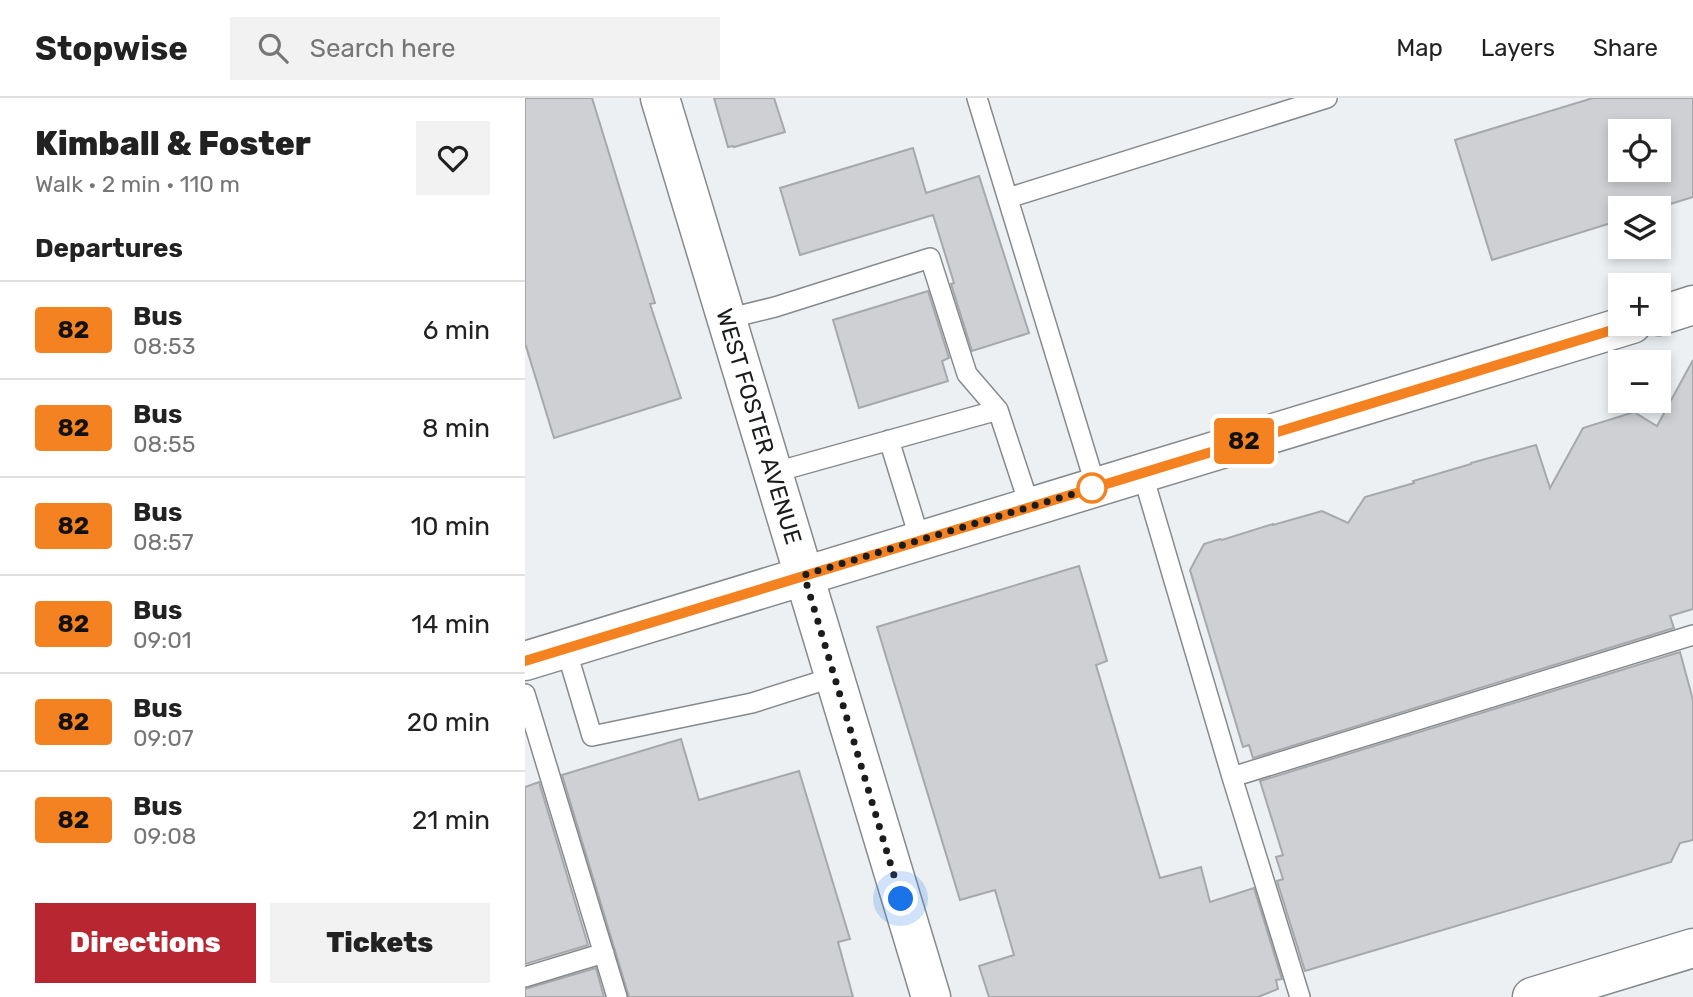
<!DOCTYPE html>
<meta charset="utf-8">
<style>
:root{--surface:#fff;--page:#f2f2f2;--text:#222;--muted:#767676;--line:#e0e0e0;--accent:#b72631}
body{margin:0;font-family:Rubik,sans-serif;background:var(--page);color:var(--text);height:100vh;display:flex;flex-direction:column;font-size:26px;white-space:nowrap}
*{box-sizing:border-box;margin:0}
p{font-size:23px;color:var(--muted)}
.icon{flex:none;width:38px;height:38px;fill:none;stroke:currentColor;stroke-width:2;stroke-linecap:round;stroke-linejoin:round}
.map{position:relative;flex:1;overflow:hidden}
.sheet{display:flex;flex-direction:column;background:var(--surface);width:525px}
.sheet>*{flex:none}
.badge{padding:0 14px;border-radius:5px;font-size:24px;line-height:46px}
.controls{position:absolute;left:1083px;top:21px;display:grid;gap:14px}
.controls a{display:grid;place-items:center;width:63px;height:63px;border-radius:0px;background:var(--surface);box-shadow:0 4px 10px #0003;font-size:35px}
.you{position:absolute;width:35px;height:35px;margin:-18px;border:5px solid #fff;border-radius:50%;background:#1a73e8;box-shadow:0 0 0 10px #1a73e833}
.map>.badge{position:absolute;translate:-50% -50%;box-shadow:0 0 0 4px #fff}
h2{padding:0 35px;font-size:26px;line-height:63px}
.round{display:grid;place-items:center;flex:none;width:74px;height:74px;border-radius:0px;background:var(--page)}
.summary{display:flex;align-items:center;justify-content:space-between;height:119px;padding:0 35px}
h1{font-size:33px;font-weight:800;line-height:52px}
.button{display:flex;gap:14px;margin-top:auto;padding:14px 35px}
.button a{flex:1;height:80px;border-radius:0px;background:var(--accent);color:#fff;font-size:28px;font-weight:800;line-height:80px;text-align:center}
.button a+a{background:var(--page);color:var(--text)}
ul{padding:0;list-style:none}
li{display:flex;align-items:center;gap:21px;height:98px;padding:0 35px;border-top:2px solid var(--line)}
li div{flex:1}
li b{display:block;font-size:26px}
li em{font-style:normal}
li .badge{min-width:77px;font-weight:700;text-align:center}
header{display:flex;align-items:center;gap:42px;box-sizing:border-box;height:98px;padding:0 35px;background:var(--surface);border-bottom:2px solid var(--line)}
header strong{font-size:33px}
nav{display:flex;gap:38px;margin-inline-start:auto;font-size:24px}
.search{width:490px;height:63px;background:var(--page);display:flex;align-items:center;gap:18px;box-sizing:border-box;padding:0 24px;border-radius:0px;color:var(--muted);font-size:26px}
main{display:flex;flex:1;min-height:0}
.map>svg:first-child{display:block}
.building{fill:#ced0d3;stroke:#a6a8ab;stroke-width:2;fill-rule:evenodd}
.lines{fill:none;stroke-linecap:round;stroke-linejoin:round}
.service-casing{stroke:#878a8c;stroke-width:22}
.minor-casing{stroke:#878a8c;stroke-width:41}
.tertiary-casing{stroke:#878a8c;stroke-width:41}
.secondary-casing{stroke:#878a8c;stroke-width:41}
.service{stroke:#fff;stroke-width:19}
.minor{stroke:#fff;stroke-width:38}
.tertiary{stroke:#fff;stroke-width:38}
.secondary{stroke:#fff;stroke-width:38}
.line-casing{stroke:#fff;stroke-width:16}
.line{stroke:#f58220;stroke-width:10}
.walk{stroke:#1b1d1d;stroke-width:7;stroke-dasharray:0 12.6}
.stop-dot{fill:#fff;stroke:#f58220;stroke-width:3.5}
.labels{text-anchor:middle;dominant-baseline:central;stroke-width:7;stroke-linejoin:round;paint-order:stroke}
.street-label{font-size:23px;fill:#1b1d1d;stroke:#fafdff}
</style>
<header>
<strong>Stopwise</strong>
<div class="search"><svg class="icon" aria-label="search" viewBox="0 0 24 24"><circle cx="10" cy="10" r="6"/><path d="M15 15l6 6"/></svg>Search here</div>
<nav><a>Map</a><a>Layers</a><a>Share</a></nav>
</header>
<main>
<section class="sheet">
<div class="summary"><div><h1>Kimball &amp; Foster</h1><p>Walk · 2 min · 110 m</p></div><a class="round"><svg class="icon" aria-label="heart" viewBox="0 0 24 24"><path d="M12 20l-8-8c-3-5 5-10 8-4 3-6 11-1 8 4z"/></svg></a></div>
<h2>Departures</h2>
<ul>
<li><span class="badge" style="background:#f58220;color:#111">82</span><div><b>Bus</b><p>08:53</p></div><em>6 min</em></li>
<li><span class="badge" style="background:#f58220;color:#111">82</span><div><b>Bus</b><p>08:55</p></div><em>8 min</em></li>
<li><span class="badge" style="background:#f58220;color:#111">82</span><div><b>Bus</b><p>08:57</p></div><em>10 min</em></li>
<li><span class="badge" style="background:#f58220;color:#111">82</span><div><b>Bus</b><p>09:01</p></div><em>14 min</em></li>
<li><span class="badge" style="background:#f58220;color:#111">82</span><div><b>Bus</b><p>09:07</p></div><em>20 min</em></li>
<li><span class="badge" style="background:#f58220;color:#111">82</span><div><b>Bus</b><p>09:08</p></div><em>21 min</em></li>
</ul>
<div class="button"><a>Directions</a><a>Tickets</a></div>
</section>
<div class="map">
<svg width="1168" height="899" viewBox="0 0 1168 899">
<rect width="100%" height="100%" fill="#ecf0f2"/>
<path class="building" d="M0,0H67L130,205L125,206L156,300L29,340L0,245Z
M189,0H249L260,34L209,49L208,48L203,49Z
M1068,0H1168V99L1133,110H1096V122L967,162L930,42ZM1096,33H1134V72H1096Z
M388,50L401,95L454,78L504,235L447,253L426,186L429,185L408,117L275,157L255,90Z
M403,193L424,260L417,263L423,283L334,310L308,222Z
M1168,262V511L1145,518L1149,530L728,660L724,647L718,649L665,472L679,446L695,441L697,442L748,426V427L797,413L823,425L840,399L889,385L888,383L946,366V365L1011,347L1025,390L1058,330L1109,314L1132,328Z
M554,468L582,563L571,567L635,780L676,769L685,804L729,790L757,881L751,882L753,891L733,899H464L454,868L489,857L470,792L435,802L352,529Z
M1155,554L1168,602V742L1155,745L1146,764L780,873L752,783L758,781L751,759L758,757L735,683Z
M156,641L174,702L274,673L325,841L313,844L328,899H104L37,677Z
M14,684L63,847L0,866V689Z
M71,870L79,899H0V891Z"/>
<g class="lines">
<g class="service-casing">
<path id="service" d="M452,0L571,389
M483,100L802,0
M201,221L250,209L405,160L442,276L473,312
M364,342L395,442
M617,374L707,679L775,899
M247,375L473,312L505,409
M41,551L67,638L227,605L309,579
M0,596L92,899
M707,679L1168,537
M0,879L79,855"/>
</g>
<g class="minor-casing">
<path id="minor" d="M1007,899L1168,850"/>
</g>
<g class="tertiary-casing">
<path id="tertiary" d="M1134,218L1168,207
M0,563L1107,226"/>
</g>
<g class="secondary-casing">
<g id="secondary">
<path id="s1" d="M135,0L406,899"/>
</g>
</g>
<use href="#service" class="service"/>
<use href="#minor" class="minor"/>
<use href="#tertiary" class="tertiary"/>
<use href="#secondary" class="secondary"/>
</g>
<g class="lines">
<g class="line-casing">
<path id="line" d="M0,563L1107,226"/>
</g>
<use href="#line" class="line"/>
<path class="walk" d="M376,801L279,477L571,389L567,390"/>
</g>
<circle class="stop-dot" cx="567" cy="390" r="14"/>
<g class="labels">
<g class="street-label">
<text stroke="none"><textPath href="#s1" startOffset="343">WEST FOSTER AVENUE</textPath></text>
</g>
</g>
</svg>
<div class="controls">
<a><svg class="icon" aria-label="locate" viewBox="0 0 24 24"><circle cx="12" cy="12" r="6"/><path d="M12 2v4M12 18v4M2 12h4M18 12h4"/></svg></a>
<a><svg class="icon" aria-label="layers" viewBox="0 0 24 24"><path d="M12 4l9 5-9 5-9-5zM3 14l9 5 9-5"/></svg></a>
<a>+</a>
<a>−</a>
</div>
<div class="you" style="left:376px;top:801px"></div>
<b class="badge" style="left:719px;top:343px;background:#f58220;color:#111">82</b>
</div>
</main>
